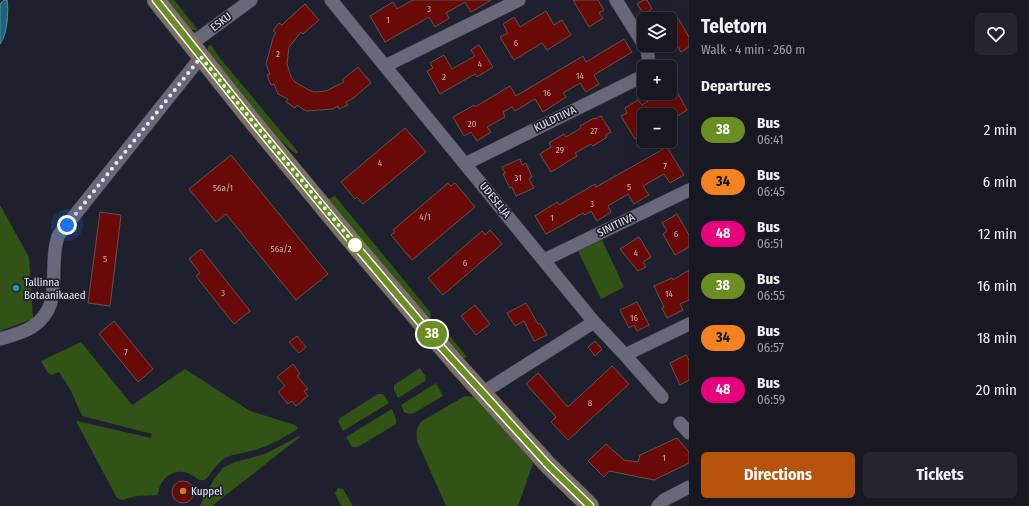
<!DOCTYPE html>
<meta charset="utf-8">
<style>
:root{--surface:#171822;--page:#24252f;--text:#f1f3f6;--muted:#9ea0a5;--line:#363740;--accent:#b45309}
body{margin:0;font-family:"Fira Sans Condensed",sans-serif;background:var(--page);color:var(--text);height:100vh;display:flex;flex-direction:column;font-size:15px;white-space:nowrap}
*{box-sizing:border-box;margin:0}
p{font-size:13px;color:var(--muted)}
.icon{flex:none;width:22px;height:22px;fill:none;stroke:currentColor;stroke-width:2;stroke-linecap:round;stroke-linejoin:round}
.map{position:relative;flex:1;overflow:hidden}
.side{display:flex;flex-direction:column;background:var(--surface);width:340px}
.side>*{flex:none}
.badge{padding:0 8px;border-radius:13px;font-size:14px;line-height:26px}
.tools{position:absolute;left:637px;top:12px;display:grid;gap:8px}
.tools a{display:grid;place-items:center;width:40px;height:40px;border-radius:6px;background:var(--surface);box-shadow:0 4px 16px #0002,0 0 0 1px var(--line);font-size:20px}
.you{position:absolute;width:20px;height:20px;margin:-10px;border:3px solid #fff;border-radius:50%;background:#1a73e8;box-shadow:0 0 0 6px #1a73e833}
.map>.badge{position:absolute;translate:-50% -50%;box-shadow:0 0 0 2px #fff}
h2{padding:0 12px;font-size:15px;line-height:36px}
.round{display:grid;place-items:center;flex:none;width:42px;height:42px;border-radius:6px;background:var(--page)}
.summary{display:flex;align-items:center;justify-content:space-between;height:68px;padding:0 12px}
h1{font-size:19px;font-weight:700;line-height:30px}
.primary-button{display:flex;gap:8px;margin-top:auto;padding:8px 12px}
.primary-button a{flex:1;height:46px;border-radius:6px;background:var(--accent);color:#fff;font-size:16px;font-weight:700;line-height:46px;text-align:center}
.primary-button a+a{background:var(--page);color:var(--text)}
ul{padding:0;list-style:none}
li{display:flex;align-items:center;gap:12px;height:52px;padding:0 12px}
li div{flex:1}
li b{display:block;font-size:15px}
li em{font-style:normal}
li .badge{min-width:44px;font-weight:700;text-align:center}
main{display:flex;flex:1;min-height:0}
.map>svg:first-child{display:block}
.green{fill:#325316}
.water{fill:#196678;stroke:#578e9d}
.building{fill:#690a06;stroke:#65524f}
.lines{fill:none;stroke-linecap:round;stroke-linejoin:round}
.minor-casing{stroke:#3a3b47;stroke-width:14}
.secondary-casing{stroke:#3a3b47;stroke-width:19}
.minor{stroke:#67697a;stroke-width:13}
.secondary{stroke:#7c7062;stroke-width:18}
.line-casing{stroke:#fff;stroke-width:9}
.line{stroke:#6b8e23;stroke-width:6}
.walk{stroke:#e8eaf3;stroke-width:4;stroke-dasharray:0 7.2}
.stop-dot{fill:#fff;stroke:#6b8e23;stroke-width:2}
.culture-dot{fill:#0f9aa8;stroke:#1f202e;stroke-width:1.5}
.food-dot{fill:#e8710a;stroke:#1f202e;stroke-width:1.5}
.labels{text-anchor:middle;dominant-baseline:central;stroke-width:3.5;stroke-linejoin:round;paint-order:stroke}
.number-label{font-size:9px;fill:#c8b2b8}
.street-label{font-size:11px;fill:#e8eaf3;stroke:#1f202e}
.poi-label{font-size:11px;fill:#e8eaf3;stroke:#1f202e;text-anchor:start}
</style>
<main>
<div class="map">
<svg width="689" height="506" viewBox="0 0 689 506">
<rect width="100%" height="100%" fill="#1f202e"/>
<path class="green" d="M164,0H174L198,30H191Z
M211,45L219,57L298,152L296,154L263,124L208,52V46Z
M335,196L430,312L431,315L430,318L428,319L328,199Z
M0,205L29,257L33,319L0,331Z
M602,240L624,287L601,299L578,251Z
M435,322L440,324L467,357L463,359L433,324Z
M81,342L132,405L185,369L250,411L295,425L298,428L296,430C284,437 272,445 258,449C247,453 235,453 225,458C216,463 210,477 204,480C198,482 194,475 188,473C173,468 159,479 158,495L136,496L122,500L117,498L77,423V421L151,438L152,434L82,416L71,391L59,372L52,375L48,373L41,361Z
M420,368L426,377L425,381L398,398L394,390V385Z
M436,383L443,396L414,413L409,414L404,412L401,405Z
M378,394H383L389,403L343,431L338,421L340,418Z
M465,396L474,397L479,399L531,458L533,463L518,506H446L417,441C416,433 416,427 422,421Z
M392,409L396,419V424L358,447H352L346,437Z
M299,436L300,437L212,506H200L214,479L224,467L235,462L265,454Z
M338,488L343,489L353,506H341L335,493Z"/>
<path class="water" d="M4,0H7C9,11 7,36 0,44V4Z"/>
<path class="building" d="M413,0H491L471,12L465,2L446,13L449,18L435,27L429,17L385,42L370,16L393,2L397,9Z
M573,0H598L604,10L599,13L603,18L589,27Z
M643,0H647L652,9L644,14L637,4Z
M305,4L319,20L303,34L301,32L289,47L287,64L291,77L295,82L309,90L314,92L326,91L344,82L342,80L358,67L371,83L352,99L346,102L348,105L339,109L338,106L333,109L306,111L297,105L295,108L286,102L288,99L278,94L274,84L271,85L267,75L270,74L266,64L273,38L276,33L273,31L279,23L282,25L286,21Z
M546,11L554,25L562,20L571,35L547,50L542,43L514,60L500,37L508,33L503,24L514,17L520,27Z
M678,18L689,37V47L681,52L677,45L670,49V23Z
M624,39L632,52L594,75L599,84L586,92L580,83L563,93L566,97L543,112L535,99L515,111L512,107L503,112L505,117L487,127L491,132L477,141L471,132L464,136L453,117L474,105L475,107L510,86L516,96L583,56L586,62Z
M479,45L493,67L477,77L475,74L440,94L427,71L433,68L430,63L444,55L452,69L475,56L471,50Z
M670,79L687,110L671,120L670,115H644V133L635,139L621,116L627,113L625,108L638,100L642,105L661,93H670Z
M601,116L611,132L606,135L607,137L593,146L591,144L575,153L577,156L551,172L540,154L551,147L549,143L564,134L566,137L581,128L580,126L594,118L595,119Z
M405,128L426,152L363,204L357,197L355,199L341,182Z
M667,147L684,175L670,183L664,174L643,186L649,195L634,204L628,194L608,206L611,212L597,221L591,211L585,215L583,213L546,234L535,216L557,202L559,205L595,184L596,187Z
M231,155L328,274L296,300L226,214L216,222L189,189Z
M520,159L522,165L526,163L532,177L529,179L534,188L516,196L512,187L510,188L503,174L505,173L502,167Z
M448,183L451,186L455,183L475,207L412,260L391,235L395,232L393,230Z
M100,212L121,215L110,306L88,303Z
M677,214L689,235V247L675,255L663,234L667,231L662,223Z
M490,230L502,244L443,295L428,278L482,231L485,235Z
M639,237L651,257L643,262L646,267L638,271L620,249Z
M201,249L250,311L234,324L196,276L200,273L189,259Z
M689,270V300L680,304L683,310L667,318L662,308L664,307L654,286L672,278L673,280Z
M637,302L649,325L637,331L634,325L629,328L620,310Z
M526,303L538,324L540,323L547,335L534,341L524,321L515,326L507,313Z
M475,305L490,324L476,335L461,316Z
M114,321L153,369L138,382L99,334Z
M297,336L306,347L299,353L289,342Z
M595,341L602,349L595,356L588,347Z
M686,355L689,360V380L680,385L670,363Z
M293,364L300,374L297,376L308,389L304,391L308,396L296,406L292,401L288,404L278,392L285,386L277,377Z
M612,366L629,384L568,440L551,422L556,417L526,384L538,373L568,407Z
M677,438L689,452V463L654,480L609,471L604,477L588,461L606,444L624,460L638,462L640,455Z
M172 492a11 11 0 1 1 22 0a11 11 0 1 1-22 0Z"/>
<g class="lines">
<g class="minor-casing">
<path id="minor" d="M331,0L594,322L625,355L662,397
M616,0L644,45
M191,44L251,0
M644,45C649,52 649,59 648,67
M385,66L519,0
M465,164L643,76L644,74
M544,260L689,190
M0,339C10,336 23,333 32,327C61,308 51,280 55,251C55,246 57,241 58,236L201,57
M625,355L689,324
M482,393L594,322
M680,423L689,433
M658,506L664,500L689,487"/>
</g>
<g class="secondary-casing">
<path id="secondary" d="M156,0L249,117L349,238L459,367L548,465L590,506"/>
</g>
<use href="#minor" class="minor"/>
<use href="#secondary" class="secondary"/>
</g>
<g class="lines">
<g class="line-casing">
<path id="line" d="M156,0L258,128L339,226L442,348L548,465L590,506"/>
</g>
<use href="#line" class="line"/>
<path class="walk" d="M67,225L201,57L249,117L357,247L355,245"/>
</g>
<circle class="stop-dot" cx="355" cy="245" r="8"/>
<circle class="culture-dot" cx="16" cy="288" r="4"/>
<circle class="food-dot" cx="183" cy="491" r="4"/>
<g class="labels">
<g class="number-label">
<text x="429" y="9">3</text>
<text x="388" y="20">1</text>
<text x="516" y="43">6</text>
<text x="278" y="54">2</text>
<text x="480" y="64">4</text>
<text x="580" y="76">14</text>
<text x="444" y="77">2</text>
<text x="547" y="93">16</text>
<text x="472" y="124">20</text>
<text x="594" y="131">27</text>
<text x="560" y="150">29</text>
<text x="380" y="163">4</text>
<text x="665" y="166">7</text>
<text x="518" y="178">31</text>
<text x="629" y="187">5</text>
<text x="223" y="188">56a/1</text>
<text x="592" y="204">3</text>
<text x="425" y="217">4/1</text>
<text x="552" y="218">1</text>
<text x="676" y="234">6</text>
<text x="281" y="249">56a/2</text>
<text x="636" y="253">4</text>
<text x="105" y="259">5</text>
<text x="465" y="263">6</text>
<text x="223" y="293">3</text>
<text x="669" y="294">14</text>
<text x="634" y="318">16</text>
<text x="126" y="352">7</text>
<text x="590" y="403">8</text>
<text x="664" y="458">1</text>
</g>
<g class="street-label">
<text transform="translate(221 22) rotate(-37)">ESKU</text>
<text transform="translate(555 119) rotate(-26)">KULDTIIVA</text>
<text transform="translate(495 200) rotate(51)">UDESELJA</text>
<text transform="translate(616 225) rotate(-26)">SINITIIVA</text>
</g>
<g class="poi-label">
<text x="24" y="282">Tallinna<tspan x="24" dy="13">Botaanikaaed</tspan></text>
<text x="191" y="491">Kuppel</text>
</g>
</g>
</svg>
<div class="tools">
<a><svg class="icon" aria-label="layers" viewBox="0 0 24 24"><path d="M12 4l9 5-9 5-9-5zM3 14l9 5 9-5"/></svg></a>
<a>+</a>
<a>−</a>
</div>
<div class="you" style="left:67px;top:225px"></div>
<b class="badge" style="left:432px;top:334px;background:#6b8e23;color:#fff">38</b>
</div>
<section class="side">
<div class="summary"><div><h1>Teletorn</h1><p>Walk · 4 min · 260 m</p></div><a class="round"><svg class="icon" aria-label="heart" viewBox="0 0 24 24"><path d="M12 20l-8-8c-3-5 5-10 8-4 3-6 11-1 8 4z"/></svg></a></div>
<h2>Departures</h2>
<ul>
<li><span class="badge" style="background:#6b8e23;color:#fff">38</span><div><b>Bus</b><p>06:41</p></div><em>2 min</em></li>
<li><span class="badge" style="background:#f58220;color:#111">34</span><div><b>Bus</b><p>06:45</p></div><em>6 min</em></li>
<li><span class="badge" style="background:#e6007e;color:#fff">48</span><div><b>Bus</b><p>06:51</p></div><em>12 min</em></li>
<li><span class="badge" style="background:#6b8e23;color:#fff">38</span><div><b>Bus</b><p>06:55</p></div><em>16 min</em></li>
<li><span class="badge" style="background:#f58220;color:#111">34</span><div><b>Bus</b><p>06:57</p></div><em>18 min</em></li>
<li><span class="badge" style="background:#e6007e;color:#fff">48</span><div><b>Bus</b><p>06:59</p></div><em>20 min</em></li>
</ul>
<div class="primary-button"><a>Directions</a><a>Tickets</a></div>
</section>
</main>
